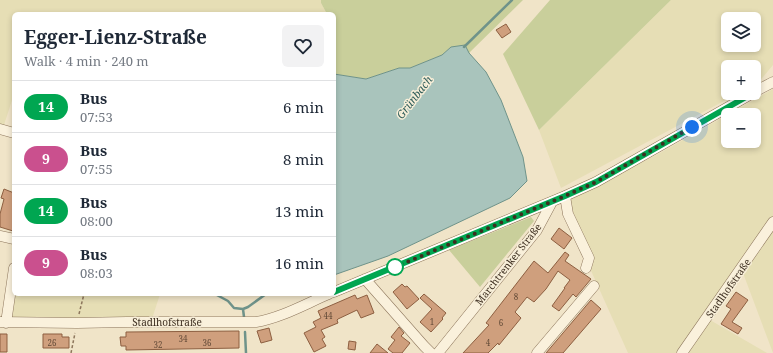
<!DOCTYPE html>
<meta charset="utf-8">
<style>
:root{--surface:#fff;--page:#f2f2f3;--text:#1f2937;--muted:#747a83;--line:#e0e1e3}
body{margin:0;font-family:"Noto Serif",serif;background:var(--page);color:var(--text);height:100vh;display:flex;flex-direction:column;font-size:15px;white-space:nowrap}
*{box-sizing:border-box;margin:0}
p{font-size:13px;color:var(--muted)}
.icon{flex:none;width:22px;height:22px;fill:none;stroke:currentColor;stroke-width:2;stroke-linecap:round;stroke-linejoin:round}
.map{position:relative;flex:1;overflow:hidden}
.sheet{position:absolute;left:12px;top:12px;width:324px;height:284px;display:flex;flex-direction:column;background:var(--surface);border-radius:6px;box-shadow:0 2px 6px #0003}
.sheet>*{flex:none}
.badge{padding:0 8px;border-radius:13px;font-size:14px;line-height:26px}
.controls{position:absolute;left:721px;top:12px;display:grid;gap:8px}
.controls a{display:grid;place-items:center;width:40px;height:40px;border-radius:6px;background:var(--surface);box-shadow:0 2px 6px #0003;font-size:20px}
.you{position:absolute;width:20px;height:20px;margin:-10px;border:3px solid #fff;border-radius:50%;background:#1a73e8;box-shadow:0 0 0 6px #1a73e833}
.map>.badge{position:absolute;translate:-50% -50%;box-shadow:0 0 0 2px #fff}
.round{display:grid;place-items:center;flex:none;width:42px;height:42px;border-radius:6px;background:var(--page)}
.head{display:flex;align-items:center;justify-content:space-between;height:68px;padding:0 12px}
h1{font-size:19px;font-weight:700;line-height:30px}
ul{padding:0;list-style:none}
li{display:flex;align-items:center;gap:12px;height:52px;padding:0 12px;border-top:1px solid var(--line)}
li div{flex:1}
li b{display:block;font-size:15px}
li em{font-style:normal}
li .badge{min-width:44px;font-weight:700;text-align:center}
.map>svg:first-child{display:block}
.farmland{fill:#e6deb5;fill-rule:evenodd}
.green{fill:#c9cf9b}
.water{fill:#a9c4bc;stroke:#6f938a}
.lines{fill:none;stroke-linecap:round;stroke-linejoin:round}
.stream{stroke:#6f938a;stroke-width:2.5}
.building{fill:#cf9f7d;stroke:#8d5f41}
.minor-casing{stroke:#8d765c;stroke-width:11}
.path{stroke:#8d765c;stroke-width:1.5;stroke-dasharray:3 2;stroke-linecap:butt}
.minor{stroke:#faf1dc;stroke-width:10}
.line-casing{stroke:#fff;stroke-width:9}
.line{stroke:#00a651;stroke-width:6}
.walk{stroke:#3d2e20;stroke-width:4;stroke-dasharray:0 7.2}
.stop-dot{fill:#fff;stroke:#00a651;stroke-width:2}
.labels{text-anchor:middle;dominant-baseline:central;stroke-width:3;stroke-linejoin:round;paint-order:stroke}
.number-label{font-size:8px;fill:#624a37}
.street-label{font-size:10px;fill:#3d2e20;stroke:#f7eed8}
.water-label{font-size:11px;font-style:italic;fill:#2f5d5a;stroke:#f7eed8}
</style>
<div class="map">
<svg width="773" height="353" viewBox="0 0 773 353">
<rect width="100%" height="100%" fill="#f0e4c8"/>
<path class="farmland" d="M0,0H321V3L327,14H14V94L4,125H0Z
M671,0H773V65L758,83L754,85V67H728V93H739L561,188L539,130ZM728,19H754V45H728Z
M773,89V218L679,353H628L561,204L660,153ZM728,115H754V141H728Z
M773,228V353L743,273Z
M14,294H160L152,319L9,318Z
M710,320L767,353H686Z"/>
<path class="green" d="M321,0H523L469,53L451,47L442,55L410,68H399L366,79L334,74V14H327L321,3Z
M550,0H671L539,130L503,54Z
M531,217L534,221L480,287L449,250Z"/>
<path class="water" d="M465,45L469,53L486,72L501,100L523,157L527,181L510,198L388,256L334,275V74L366,79L399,68H410L442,55L451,47Z"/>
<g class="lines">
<path class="stream" d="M464,47L512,0
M215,294L228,301L234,308L243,309
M244,317L243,309L248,307L266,294
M245,332L246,353"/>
</g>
<path class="building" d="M506,24L511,32L502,38L496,30Z
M4,189L14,193V226L13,231L0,227V214L4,199L1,198Z
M559,228L572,238L564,249L551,239Z
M565,252L569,255L565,261L591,279L576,297L573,294L559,311L552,306L565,288H564L570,280L558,271L546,289L534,302L527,297L515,312L521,318L499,345L498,343L488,353H463L489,325L486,323L534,261L548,273Z
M402,284L405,287L407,286L419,299L407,309L393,292Z
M736,292L748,300L732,322L742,328L738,334L721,324L731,309L726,306Z
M424,294L446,313L442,318L443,319L431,332L420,322L432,309L420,298Z
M355,295L357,299L367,295L374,313L361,318L357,310L338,319L337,320L338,323L321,330L325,337L322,339L326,346L314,352L304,333L316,327L313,322L321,318L318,311Z
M591,300L601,309L563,353H546Z
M399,327L404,333L401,336L410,343L402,353H393L388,349L395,340L391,337Z
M269,328L272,340L261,343L257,331Z
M239,331V348L126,350V346H121L120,337H126V332Z
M0,334H7V352H0Z
M43,334H62V337H69V348H43Z
M349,341L356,342L355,350L348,349Z
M377,344L388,353H370Z"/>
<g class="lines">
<g class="minor-casing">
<path id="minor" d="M754,92L773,82
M0,129L14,133
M565,196L568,214L589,258L586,268
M0,236L14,239
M365,279L424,346L431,353
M334,292L565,196L596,182L753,93
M0,322L77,323L127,322H256C281,318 305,304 329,294
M6,323L14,268
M438,353L537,230L552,202
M537,353L594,286
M682,353L773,222"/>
</g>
<path class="path" d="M79,314L84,294
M71,353L75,333"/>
<use href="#minor" class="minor"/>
</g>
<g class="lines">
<g class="line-casing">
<path id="line" d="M334,292L565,196L596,182L753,93"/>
</g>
<use href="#line" class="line"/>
<path class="walk" d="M395,267L565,196L596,182L692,127"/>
</g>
<circle class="stop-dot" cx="395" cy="267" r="8"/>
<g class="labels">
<g class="number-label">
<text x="516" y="296">8</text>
<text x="328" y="315">44</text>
<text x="432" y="321">1</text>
<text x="501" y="322">6</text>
<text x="183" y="338">34</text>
<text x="52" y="342">26</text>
<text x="207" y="342">36</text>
<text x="488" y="342">4</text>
<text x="158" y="344">32</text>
</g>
<g class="street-label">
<text transform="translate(508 264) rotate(-52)">Marchtrenker Straße</text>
<text transform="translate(728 288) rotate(-55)">Stadlhofstraße</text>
<text x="167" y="322">Stadlhofstraße</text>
</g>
<g class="water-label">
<text transform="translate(414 97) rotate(-52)">Grünbach</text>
</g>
</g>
</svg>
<div class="controls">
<a><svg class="icon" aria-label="layers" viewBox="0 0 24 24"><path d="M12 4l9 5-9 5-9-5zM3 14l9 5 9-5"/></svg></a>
<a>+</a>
<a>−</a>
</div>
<div class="you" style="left:692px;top:127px"></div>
<section class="sheet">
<div class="head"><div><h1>Egger-Lienz-Straße</h1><p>Walk · 4 min · 240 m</p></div><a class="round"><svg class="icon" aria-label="heart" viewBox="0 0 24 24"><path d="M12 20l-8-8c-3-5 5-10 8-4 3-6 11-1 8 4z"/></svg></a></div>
<ul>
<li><span class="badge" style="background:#00a651;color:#fff">14</span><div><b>Bus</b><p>07:53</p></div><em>6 min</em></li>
<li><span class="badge" style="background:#ca508e;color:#fff">9</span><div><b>Bus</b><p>07:55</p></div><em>8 min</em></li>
<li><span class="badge" style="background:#00a651;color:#fff">14</span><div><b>Bus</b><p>08:00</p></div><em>13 min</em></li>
<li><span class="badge" style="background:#ca508e;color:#fff">9</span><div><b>Bus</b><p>08:03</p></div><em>16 min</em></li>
</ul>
</section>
</div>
